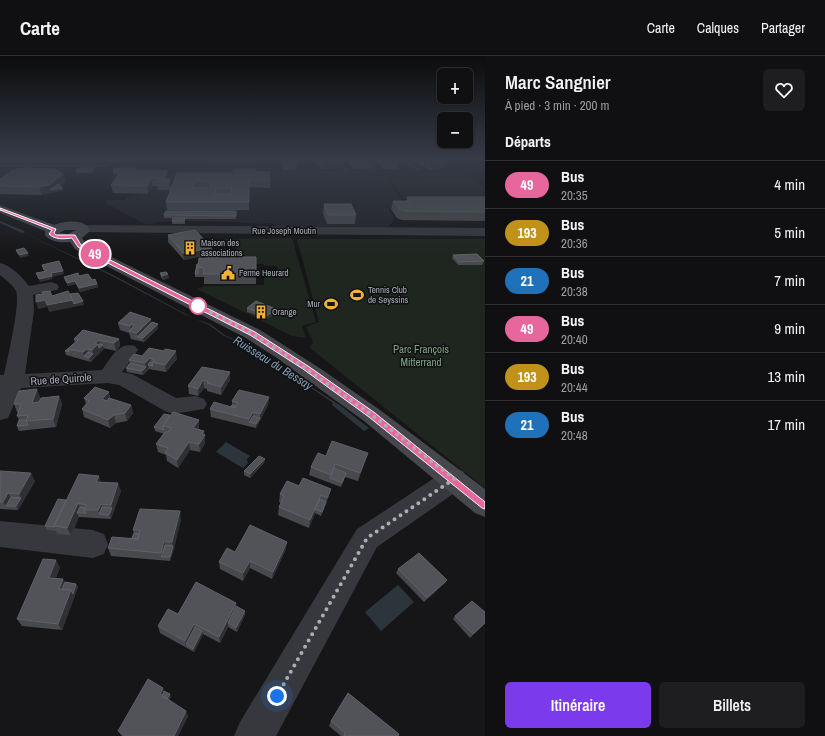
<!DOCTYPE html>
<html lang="fr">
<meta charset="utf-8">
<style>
:root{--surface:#101012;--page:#1e1e20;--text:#f1f3f6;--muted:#9c9d9f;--line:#303032;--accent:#7c3aed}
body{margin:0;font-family:"Archivo Narrow",sans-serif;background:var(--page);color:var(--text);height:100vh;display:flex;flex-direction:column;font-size:15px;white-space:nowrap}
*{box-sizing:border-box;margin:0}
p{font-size:13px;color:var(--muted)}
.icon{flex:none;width:22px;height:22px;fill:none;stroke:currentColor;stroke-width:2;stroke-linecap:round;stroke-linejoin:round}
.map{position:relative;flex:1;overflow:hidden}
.side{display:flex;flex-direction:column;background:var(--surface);width:340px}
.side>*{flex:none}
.badge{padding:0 8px;border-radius:13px;font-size:14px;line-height:26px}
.fabs{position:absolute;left:437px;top:12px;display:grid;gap:8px}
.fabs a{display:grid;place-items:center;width:36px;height:36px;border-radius:6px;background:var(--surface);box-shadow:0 1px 3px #0004,0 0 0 1px var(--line);font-size:20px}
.you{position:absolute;width:20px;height:20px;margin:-10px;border:3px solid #fff;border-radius:50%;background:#1a73e8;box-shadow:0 0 0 6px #1a73e833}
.map>.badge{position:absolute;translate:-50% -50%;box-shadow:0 0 0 2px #fff}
h2{padding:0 20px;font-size:15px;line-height:36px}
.round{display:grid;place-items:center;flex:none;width:42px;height:42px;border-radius:6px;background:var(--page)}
.overview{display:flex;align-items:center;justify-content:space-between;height:68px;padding:0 20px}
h1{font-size:19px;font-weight:600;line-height:30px}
.button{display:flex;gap:8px;margin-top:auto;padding:8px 20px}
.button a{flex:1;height:46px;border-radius:6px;background:var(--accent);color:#fff;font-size:16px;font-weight:600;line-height:46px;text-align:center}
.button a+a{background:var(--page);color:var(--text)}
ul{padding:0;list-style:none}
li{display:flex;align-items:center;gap:12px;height:48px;padding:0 20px;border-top:1px solid var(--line)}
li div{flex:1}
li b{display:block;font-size:15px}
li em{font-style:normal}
li .badge{min-width:44px;font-weight:700;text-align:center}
header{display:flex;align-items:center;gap:24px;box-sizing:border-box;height:56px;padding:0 20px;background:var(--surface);border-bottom:1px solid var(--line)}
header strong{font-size:19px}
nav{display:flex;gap:22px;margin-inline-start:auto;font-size:14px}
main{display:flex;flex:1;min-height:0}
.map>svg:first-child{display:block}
.built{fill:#222225}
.green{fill:#1e261f}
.water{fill:#2c353c}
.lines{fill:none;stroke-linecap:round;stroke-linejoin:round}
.stream{fill:#2c353c;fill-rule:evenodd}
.lane{fill:#37383d;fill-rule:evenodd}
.street{fill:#37383d;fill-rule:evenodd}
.secondary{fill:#45474d;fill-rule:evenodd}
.tram{stroke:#4a4c52;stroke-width:1}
.wall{fill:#47494d}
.shaded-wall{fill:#2f3033}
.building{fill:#525359;stroke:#5f6168;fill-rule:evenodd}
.line{fill:#e7679c;stroke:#fff}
.walk{stroke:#a8adb8;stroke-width:4;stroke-dasharray:0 7.2}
.stop-dot{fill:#fff;stroke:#e7679c;stroke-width:2}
.labels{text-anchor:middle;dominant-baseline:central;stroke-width:3;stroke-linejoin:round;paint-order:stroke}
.far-street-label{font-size:9px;fill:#a8adb8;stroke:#111113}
.far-poi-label{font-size:9px;fill:#a8adb8;stroke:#111113;text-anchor:start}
.park-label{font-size:11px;fill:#7fa381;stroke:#111113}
.street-label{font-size:11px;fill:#a8adb8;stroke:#111113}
.water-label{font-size:12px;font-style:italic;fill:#7f9bb3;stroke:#111113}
</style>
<header>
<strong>Carte</strong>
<nav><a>Carte</a><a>Calques</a><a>Partager</a></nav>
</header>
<main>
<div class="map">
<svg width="485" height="680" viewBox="0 0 485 680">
<rect width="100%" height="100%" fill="#161618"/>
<path class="built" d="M180,115H365L368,119L387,121L401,143L389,153L394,162L391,168L387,171L276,170L272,167L258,168L235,166L173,165L159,166L146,169L106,147L107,144H125L127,141L148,138L152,130H165L169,120Z"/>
<path class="green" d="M137,104H259V107L252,109V107H135Z
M367,116L466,117L474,120H397L396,118H368Z
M388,121L473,122L485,133V144L403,143Z
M292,182L316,266L302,270L306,282L292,280L197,233L205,230L264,229V215H278L277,210H264V208H255L225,183Z
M297,183H485V432L310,292L313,286L306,271L319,266Z"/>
<path class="water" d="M16,173L115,220L195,263L210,268L226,280L252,290L276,308L341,350L369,372L364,375L332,349L333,347L251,291L224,280L209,269L184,258L112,220Z
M226,386L250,400L247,403L248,407L243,412L216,396Z
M398,529L414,546L381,575L365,556Z"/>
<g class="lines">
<path class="stream" d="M0,165L24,175L25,176L22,177L0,167Z"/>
<path class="lane" d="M110,104H114L108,111H0V109H107Z
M366,104H370L376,115H372Z
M400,104H406L422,114L418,115Z
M335,105H339L349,113V115H345L335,107Z"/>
<path class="street" d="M83,169L485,172V180L78,176L76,173L78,170Z
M0,207C12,210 22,221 29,230L51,226L57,228L59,231L57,234L33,239L34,255L25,318L102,314C112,301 118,286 135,290L138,294L122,316L132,318L176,342L196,340L204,343L207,348L204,353L173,358L165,355L119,329L108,327L21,332L8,362L0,364V319H4C7,304 21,246 16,235C12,228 6,224 0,219Z
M454,412L463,415L467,423L463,431L377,491L276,680H234L240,666L357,473L445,415Z
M0,465L93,474L104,478L108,488L104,498L93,502L0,491Z"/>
<path class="secondary" d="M0,149L54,169C64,165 86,162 90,175L82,182L85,187L93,192L260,274L321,313L380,354L485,433V461L475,457L364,365L277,302L246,282L83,198L75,193L70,186C62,187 50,186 45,179V175L0,157ZM65,174H76L68,178L59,177Z"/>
<path class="tram" d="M0,104L256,106"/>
</g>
<path class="wall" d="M281,104H296L297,106L296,114H282Z
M312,104H339L338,112L322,113Z
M344,104H371L370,113H355Z
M377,104H400L398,113H383Z
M411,104H447L445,112L430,114Z
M94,112V115L92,117H77L76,115Z
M113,115H136L168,122L167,123H170L171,131L170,134H158L157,130H152L148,138L113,137L111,129L119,118H113Z
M256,116L270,124V132L249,131V154H167L166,146L177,117H233Z
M63,118L65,126L60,130L63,132V134L42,139L0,138V123Z
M407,141H485V165L402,164L397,162L391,153L393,145H406Z
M324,148L356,159L355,168H327L323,157Z
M236,155V163H185V168H172V165L173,162H164V159Z
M168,179L212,198L184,204L168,186Z
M453,199L484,205L482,209H458L452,202Z
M197,208L256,218V228H204V221H195V218Z
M160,217L169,222L163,224L161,221Z
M64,221L92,224L97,228L98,231L80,236L76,228L68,230Z
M247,252L276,257L267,263L247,256Z
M152,266L158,272L144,286L131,283L129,277L120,274L118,267Z
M74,283H119L120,290L116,295L103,292L91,306L66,299L65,295L75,287Z
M142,300L177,303L166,316L149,313L143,319L127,316L126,312L130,307L129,304Z
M202,311L230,324L221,339L207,335V333L204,332L198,340L189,338L188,330Z
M59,340L62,348L56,371L19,375L17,370L19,364L17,360L19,356H17L14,348L40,341L39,346Z
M269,341L268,349L256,372L211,361L210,353L231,351L232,349V345Z
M84,342L111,343L131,349L133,357L127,365L116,367L110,372L84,361L82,353L86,348Z
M164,358L199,372L198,373L204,375L205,387L200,396L190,394L178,412L167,405L166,399L158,396L156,388L164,378L155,375L154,371Z
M326,400L365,405L358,425L345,421L341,431L309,419L311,411Z
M265,403L264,407L250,422L244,419V415Z
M0,415L35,425L18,454L0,453Z
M287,425L329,440L321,460L315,457L309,472L278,459L279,451L281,446H279L280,438Z
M101,426L121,435L111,463L79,461L71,479L57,478L56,475L47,474L45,470L66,444Z
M181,463L170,505L111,500L108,492L132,482L134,478L133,474Z
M286,493L272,523L250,512L243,525L220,513L219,506L235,496Z
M60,511L56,522L65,526L76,528L78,531L62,574L22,570L17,563Z
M398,513L447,524L445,527L424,546L396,517Z
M236,547V550L245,555V559L237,576L228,571L220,587L203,578L194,596L160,577L158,570L178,558Z
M485,556V567L470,582L453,563L455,560Z
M164,635L171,641L169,644L188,660L178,680H122L118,675Z
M331,665L398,680H341L329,670Z"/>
<path class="shaded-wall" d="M323,104H339L338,112L322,113Z
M432,104H447L445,112L430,114Z
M94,112V115L92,117V115Z
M167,115L168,122L166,126H164V122Z
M63,118L65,126L56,133L63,132V134L42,139L39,131Z
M151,122L152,130L148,138L147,130Z
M170,123L171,131L170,134L169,126Z
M195,125L196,133L194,132Z
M212,192V198L184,204L183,197Z
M28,197L29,200L20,202L19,199Z
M63,215L64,218L52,221L53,223L40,226L39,223L51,217Z
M168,218L169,222L163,224L162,220Z
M75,225L76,228L68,230L67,227Z
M97,228L98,231L80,236L79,232Z
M45,244L47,251L38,253L36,246Z
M73,244L83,245L84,249L49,256L47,249Z
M276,253V257L267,263V260Z
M151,263L152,270L137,281L138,285L137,277Z
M131,268L133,276H131L130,270Z
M158,268V272L144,286L143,282Z
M119,283L120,290L116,295L114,287Z
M99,284L100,291L103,289L104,293L91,306L89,302L93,298L92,294L95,288Z
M87,293L89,300H84L83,296Z
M176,295L177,303L166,316L165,309Z
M150,302L151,309H148L149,312L143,319L142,315L146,311L145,307Z
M230,316V324L221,339V331Z
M203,324L204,332L198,340V333Z
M37,333L40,341L37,351L32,347Z
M109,336L111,344L107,348L102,343Z
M59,340L62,348L56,371L53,363Z
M269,341L268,349L256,372V368L260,362V358Z
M131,349L133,357L127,365L125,357Z
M253,356V364L249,366V371V363Z
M114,359L116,367L110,372L108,364Z
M199,364V372L194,380L193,372Z
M204,375L205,387L200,396L199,388L202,378Z
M189,386L190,394L178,412L177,404Z
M368,397L365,405L358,425L360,417Z
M265,403L264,407L250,422V418Z
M31,417L35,425L23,446L19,438Z
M99,420L101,428L96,426Z
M118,427L121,435L111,463L109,459L112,452L111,449Z
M331,433L329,440L321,460L322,456L326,446L327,442Z
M8,437L13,445L6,450L3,446Z
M321,439L319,447L315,453V457L309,472L310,464Z
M21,442L23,446L18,454L16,450Z
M78,447L81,455L77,457L79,461L71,479L67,472Z
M101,448L104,455L99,458L98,454Z
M180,455L181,463L174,494L172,486Z
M164,485L166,493L161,501V497Z
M287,486L286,493L272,523L273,516Z
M173,490L174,494L170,505V501Z
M56,504L60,511L53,529L49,522Z
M250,505V512L243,525V517Z
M63,523L67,530L64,537L59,533Z
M447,524L445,527L424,546L427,542Z
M76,528L78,531L62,574L58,568L71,534Z
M236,547V554L228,567V571L220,587L219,581Z
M245,555V559L237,576L236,572Z
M194,568L195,574L186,588V592L185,585Z
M202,575L203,578L194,596L193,593Z
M163,632L165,638L163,642L160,638Z
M170,638L171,641L168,647L166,644Z
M186,655L188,660L178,680H174Z"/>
<path class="building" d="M282,104H296L297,106H282Z
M23,112L55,113L63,118L49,129L39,131L2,130L0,129V123L13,114Z
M78,112H94L92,115H76Z
M115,112H136L135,115H113Z
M233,113H256V116H269L270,124H249V146H166L177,117H233ZM195,125H211L210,132H194ZM216,132H232L231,138H215Z
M121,114L167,115L164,122H151L147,130L111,129Z
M158,123H170L169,126H157Z
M58,128L63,132L50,134Z
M407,141H485V156L404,155L399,153L393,145H410Z
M324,148H351L356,159H328Z
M166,155H236V160L164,159Z
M173,162H185L184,165H172Z
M195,174L212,192L183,197L168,179Z
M24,192L28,197L19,199L16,194Z
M477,198L484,205L459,206L453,199Z
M206,201H256V218H203L204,212L198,211L199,202H206Z
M59,205L63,215L51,217L52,220L39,223L36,217L47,215L44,214L42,209Z
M197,208H198V218H195Z
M166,216L168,218L162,220L160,217Z
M78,217L79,220L88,218L92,224L95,223L97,228L79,232L75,225L67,227L64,221Z
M50,235L52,240L68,235L73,244L47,249L45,244L36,246V239L43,238L42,236Z
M78,237L83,245L74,248L70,238Z
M256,245L276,253L267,260L247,252Z
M130,256L151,263L137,277L129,275L135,269L131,268L130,270L118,267Z
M152,266L158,268L143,282L137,281Z
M83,274L119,283L114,287L99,284L95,288H98L92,294L87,293L83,296L68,293L78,284L74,283Z
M75,287L68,293L69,296L65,295Z
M100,288L103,289L99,292L98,289Z
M149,292L164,295L165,293L176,295L165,309L152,306L154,304L150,302L145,307L129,304L134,298L142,300Z
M88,296L93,298L89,302L84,300Z
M150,306L152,307L153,310L148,309Z
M130,307L146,311L142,315L126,312Z
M202,311L230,316L221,331L207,327L208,325L203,324L198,333L188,330Z
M95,331L109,336L102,343L107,345L109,342L131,349L125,357L114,359L108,364L82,353L89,345L84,342Z
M37,333L32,347L39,346L41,342L59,340L53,363L26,365L28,359L17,360L21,348H14L19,335Z
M239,334L269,341L260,358L253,356L249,363L210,353L214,346L235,352L238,347L232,345Z
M232,349L236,350L235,352L231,351Z
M173,356L199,364L193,372L204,375L202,378L205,379L199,388L189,386L177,404L165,397L168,392L156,388L165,376H168L171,372L163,370Z
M164,358L170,359L163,370L164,374L154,371Z
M253,360L260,362L256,368L249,366Z
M19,364H27L26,365L28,369L17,370Z
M332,385L368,397L360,417L335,408L331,419L311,411L318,397L326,400Z
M259,400L265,403L250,418L244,415Z
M334,412L346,417L342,427L330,422Z
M0,415L31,417L19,438L8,437L3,446H0Z
M79,418L99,420L96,426L118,427L111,449L101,448L98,454H84L86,449L78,447L67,472L54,470Z
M303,422L331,433L327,442L321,439L310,464L279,451L284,440L280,438L287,425L299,430Z
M11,441L21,442L16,450H6Z
M58,443L66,444L54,470V471L45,470Z
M320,443L326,446L322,456L315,453Z
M80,451L85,452L84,454L86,457H77Z
M102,451L112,452L109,459L99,458Z
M140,453L180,455L172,486L164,485L161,497L108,492L112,481L138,483L140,474H133Z
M250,469L287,486L273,516L250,505L243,517L219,506L227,492L235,496Z
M134,477L139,478L138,483L132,482Z
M165,489L173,490L170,501H161Z
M419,497L447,524L427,542L398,513Z
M43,503L56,504L49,522L63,523L59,533L71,534L58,568L17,563Z
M65,526L76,528L73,538L71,534L62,533Z
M196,526L236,547L219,581L194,568L185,585L158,570L168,553L178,558Z
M472,545L485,556V567L473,578L455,560Z
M236,550L245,555L236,572L228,567Z
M195,571L202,575L193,593L186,588Z
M148,623L163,632L160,638L186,655L174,680H126L118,675Z
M164,635L170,638L167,643L162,640Z
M348,637L399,678L398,680H344L345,677L331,665Z"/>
<linearGradient id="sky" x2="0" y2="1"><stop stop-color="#0c0c0d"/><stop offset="0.52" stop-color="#363c48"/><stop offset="1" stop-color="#363c48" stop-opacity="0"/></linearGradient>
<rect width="485" height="199" fill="url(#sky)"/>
<path class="line" d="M0,152L56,173L54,177L56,179H75L81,189L90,194L255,276L308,310L375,357L485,446V453L482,452L369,361L303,313L250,279L86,196L78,191L72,182C64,183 55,184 49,178L52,174L0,154Z"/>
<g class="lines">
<path class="walk" d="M198,250L253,278L292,303L372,359L454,423L367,482L277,640"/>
</g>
<defs>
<g id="building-bare" transform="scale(1.08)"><path d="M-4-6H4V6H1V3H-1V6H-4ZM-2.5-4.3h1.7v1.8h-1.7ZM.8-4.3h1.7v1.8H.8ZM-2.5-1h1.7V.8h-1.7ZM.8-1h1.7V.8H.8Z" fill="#f2b134" stroke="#111113" stroke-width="2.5" paint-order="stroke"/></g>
<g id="civic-bare" transform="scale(1.08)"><path d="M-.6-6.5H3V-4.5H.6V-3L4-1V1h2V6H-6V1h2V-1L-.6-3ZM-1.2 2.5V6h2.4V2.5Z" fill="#f2b134" stroke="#111113" stroke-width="2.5" paint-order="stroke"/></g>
<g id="stadium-bare" transform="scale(1.08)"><path d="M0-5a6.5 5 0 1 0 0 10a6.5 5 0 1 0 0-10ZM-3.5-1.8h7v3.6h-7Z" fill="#f2b134" stroke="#111113" stroke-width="2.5" paint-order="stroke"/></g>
</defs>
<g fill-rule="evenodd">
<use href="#building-bare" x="190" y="192"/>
<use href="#civic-bare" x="228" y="217"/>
<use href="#stadium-bare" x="357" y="239"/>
<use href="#stadium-bare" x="331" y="248"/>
<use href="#building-bare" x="261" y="256"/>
</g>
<circle class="stop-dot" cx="198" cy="250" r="8"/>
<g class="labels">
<g class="far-street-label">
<text x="284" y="175">Rue Joseph Moutin</text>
</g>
<g class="far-poi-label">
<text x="201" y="187">Maison des<tspan x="201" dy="10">associations</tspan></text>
<text x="239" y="217">Ferme Heurard</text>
<text x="368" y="234">Tennis Club<tspan x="368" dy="10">de Seyssins</tspan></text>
<text x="320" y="248" text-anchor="end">Mur</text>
<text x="272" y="256">Orange</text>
</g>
<g class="park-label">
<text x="421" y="293">Parc François<tspan x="421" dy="13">Mitterrand</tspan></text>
</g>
<g class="street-label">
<text transform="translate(61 323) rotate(-4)">Rue de Quirole</text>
</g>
<g class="water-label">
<text transform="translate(273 307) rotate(32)">Ruisseau du Bessay</text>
</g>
</g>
</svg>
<div class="fabs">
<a>+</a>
<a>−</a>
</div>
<div class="you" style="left:277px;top:640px"></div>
<b class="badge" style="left:95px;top:198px;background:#e7679c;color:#fff">49</b>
</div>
<section class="side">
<div class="overview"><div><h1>Marc Sangnier</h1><p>À pied · 3 min · 200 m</p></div><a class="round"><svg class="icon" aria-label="heart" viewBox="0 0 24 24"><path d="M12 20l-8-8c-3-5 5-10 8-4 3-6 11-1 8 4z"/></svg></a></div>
<h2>Départs</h2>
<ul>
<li><span class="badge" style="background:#e7679c;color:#fff">49</span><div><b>Bus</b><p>20:35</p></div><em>4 min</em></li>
<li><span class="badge" style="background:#c0921a;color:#fff">193</span><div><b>Bus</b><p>20:36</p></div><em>5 min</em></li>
<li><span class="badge" style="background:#1f72b9;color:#fff">21</span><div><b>Bus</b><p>20:38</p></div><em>7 min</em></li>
<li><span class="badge" style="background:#e7679c;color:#fff">49</span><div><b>Bus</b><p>20:40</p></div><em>9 min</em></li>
<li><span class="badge" style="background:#c0921a;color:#fff">193</span><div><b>Bus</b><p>20:44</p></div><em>13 min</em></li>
<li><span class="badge" style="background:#1f72b9;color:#fff">21</span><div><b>Bus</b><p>20:48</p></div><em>17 min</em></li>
</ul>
<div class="button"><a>Itinéraire</a><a>Billets</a></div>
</section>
</main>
